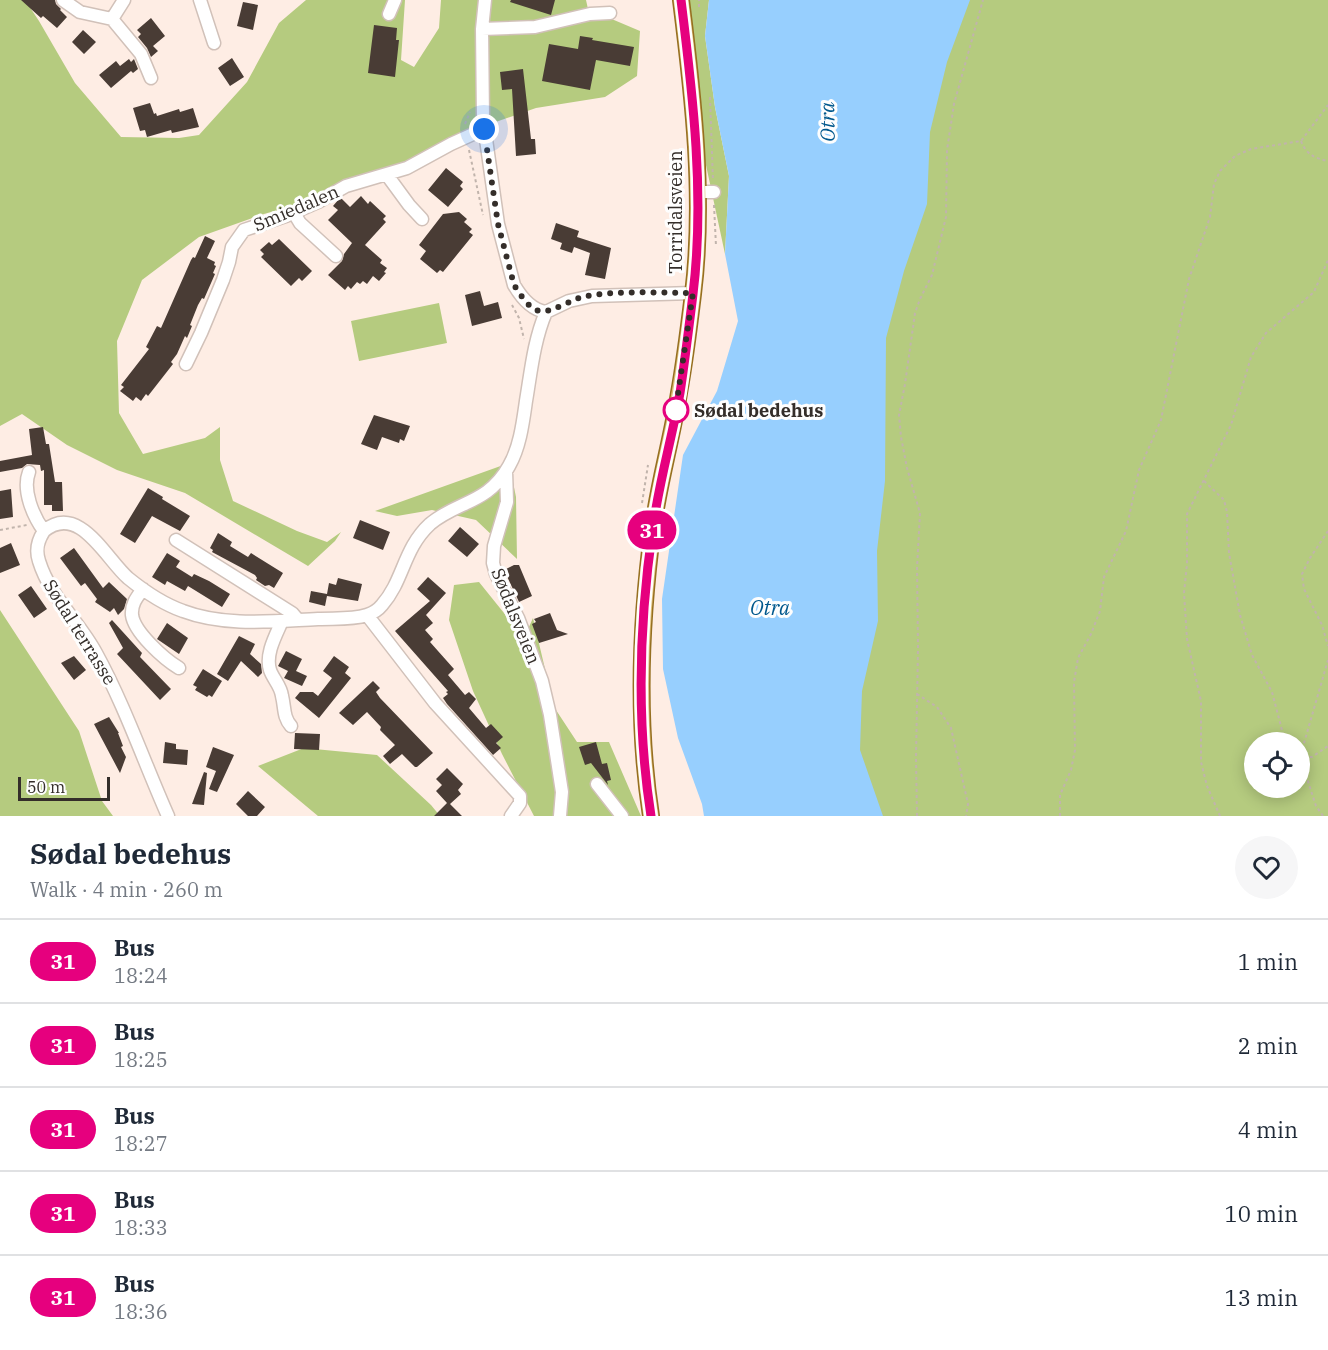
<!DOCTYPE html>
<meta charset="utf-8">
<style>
:root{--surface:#fff;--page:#f6f6f7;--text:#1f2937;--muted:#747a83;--line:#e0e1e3}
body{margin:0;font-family:"IBM Plex Serif",serif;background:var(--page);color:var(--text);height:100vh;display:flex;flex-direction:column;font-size:22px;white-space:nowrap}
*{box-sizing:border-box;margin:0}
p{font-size:20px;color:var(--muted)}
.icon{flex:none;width:33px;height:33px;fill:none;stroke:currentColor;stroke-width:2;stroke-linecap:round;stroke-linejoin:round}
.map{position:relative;height:816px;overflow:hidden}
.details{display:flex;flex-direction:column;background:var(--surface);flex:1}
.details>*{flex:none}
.badge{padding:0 12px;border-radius:20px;font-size:21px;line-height:39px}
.tools{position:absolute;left:1244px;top:732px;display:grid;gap:12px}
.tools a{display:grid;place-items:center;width:66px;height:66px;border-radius:50%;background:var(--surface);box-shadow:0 3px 15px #0003;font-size:30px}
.scale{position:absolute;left:18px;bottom:15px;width:92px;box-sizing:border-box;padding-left:6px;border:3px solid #342e2a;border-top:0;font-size:16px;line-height:21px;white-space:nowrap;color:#342e2a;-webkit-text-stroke:4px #fefefe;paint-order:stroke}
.you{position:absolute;width:30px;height:30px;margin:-15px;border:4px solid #fff;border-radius:50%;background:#1a73e8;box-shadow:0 0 0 9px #1a73e833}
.map>.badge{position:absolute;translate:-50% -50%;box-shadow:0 0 0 3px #fff}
.round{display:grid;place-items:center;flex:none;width:63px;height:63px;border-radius:32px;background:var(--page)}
.headline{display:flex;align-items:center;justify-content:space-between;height:102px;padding:0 30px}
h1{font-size:28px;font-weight:800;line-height:45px}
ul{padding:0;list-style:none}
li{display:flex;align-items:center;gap:18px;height:84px;padding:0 30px;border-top:2px solid var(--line)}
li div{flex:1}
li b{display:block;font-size:22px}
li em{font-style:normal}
li .badge{min-width:66px;font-weight:700;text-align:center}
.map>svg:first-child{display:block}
.green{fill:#b5cb7f;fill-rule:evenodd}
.water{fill:#97cffe}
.building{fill:#493c35}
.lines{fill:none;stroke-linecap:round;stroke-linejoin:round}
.minor-casing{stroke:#d1c1b9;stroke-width:15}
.major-casing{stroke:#956f21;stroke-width:18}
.path{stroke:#c1b4ac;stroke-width:2;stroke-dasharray:3 3;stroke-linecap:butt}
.minor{stroke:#fff;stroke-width:12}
.major{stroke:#dfbe77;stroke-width:15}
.line-casing{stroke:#fff;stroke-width:14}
.line{stroke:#e6007e;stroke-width:9}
.walk{stroke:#342e2a;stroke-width:6;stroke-dasharray:0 10.8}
.stop-dot{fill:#fff;stroke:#e6007e;stroke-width:3}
.labels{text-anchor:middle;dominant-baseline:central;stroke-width:6;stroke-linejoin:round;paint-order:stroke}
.street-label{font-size:18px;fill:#342e2a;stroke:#fefefe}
.stop-label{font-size:18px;font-weight:bold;fill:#342e2a;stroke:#fefefe;text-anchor:start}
.water-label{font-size:20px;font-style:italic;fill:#00588d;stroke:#fefefe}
</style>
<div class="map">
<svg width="1328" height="816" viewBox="0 0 1328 816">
<rect width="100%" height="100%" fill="#feede4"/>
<path class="green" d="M0,0H25L39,21L75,83L121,137L179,138L199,135L247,82L279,23L306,0H405L401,60L414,67L439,28L441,0H586L588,9L640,31L637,76L605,97L536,108L467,132L421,158L334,194L264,214L199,237L142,280L117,341L119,413L143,454L205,438L220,427V460L233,501L297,531L327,542L341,532L335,541L308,566L185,493L117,470L67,445L22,414L0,426Z
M680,0H709L705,36L715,107L729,176L725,254L691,95Z
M870,0H1328V816H801ZM1254,742H1299V788H1254Z
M439,303L447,343L359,361L351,321Z
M509,463L516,497L517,559L476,520L432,510L397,516L375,511Z
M479,582L524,638L533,618L554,707L577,742H609L641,816H534L502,754L473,691L449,620L454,585Z
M0,610L79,731L102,801L113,816H0Z
M304,748L377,755L431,805L440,816H318L258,766Z"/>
<path class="water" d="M709,0H970L947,62L930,132L927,204L904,271L886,338L885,481L877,551L878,621L862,691L860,750L883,816H704L702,804L678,738L663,669L662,599L683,455L717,391L738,321L725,254L729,176L715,107L705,36Z"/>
<path class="building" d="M21,0H55L56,4L61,9L60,10L67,17L57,28L43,16L41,18Z
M511,0H555L551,15L510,2Z
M243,2L258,5L253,30L237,26Z
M151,18L165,36L153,46L158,51L151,57L147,48L138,37L141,34L137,30Z
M374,25L397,28L396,40H399L395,77L368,73Z
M83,30L96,42L84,54L72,42Z
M580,36L593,38L592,40L634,47L630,66L596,60L590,90L542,81L549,44L578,49Z
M232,58L244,77L230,86L218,68Z
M129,59L131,62L134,59L138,69L133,73L131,71L111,88L99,75L116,61L120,66Z
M523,69L531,139H535L536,154L516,156L512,89L502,90L500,72Z
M150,103L154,114L156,113L157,116L179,109L180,112L193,108L199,127L172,133L171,130L147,137L145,130L140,131L133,108Z
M446,168L463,182L460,186L463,189L448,207L428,190Z
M361,196L368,204L370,201L386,216L383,219L386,222L365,245L382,260L380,263L387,268L384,272L386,273L379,281L373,276L367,284L363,281L360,284L357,282L351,289L348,286L345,290L328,275L342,261L344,254L352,243L328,220L338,210L333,206L339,199L341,198L350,207Z
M459,212L467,219L464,222L472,229L469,232L473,235L443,272L440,270L437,273L420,259L426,251L419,245L443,214Z
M556,223L579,231L577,237L611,248L605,279L585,275L590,253L574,247L572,253L560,249L562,243L551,239Z
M205,236L215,241L207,258L215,262L214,265L216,266L213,273L215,274L204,299L202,298L198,305L190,325L192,326L187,338L185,336L177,354L171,362L173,364L148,396L146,394L141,401L136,397L133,401L120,391L124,387L121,385L149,349L146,347L157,326L161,328L191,260L193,257L195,258Z
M279,239L312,271L302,281L299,278L291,286L261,257L264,254L260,250L269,242L272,245Z
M480,291L484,306L498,302L502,318L472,326L465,295Z
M374,415L410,426L404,441L400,439L399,443L382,437L377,450L361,444Z
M43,427L46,444H49L55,482H62L63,511H52V505H44V470L41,471L40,465L27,464L22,468L0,472V461L32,455L29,429Z
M148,488L163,497L162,499L190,516L180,531L152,516L135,543L120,534Z
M11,489L13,517L0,519V491Z
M360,520L390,532L383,550L353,538Z
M460,527L479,544L467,557L448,541Z
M218,533L232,542L230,546L248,557L251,553L283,573L274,588L269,585L265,586L256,580L257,578L255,575L212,552L213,550L210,548Z
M11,543L20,565L0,573V548Z
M74,548L103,588L109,582L127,599L124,609L118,615L114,608L110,612L95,602L97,599L85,583L81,586L60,558Z
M167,553L180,561L176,567L192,577L194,574L209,581L230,594L222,607L188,586L185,591L167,581L165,585L152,577Z
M514,565H519L532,596L519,602L504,570Z
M428,577L446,593L426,615L433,623L425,630L433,639L430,642L454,669L448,675L465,695L469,692L476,699L469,708L486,728L491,724L503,737L496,743L501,748L493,755L447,704L443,698L448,694L446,692L448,691L395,631L430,601L417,589Z
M338,578L362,584L358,601L327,596L325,606L309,602L311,591L327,594L329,583L336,585Z
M31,586L47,609L34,618L18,595Z
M550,613L557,630L568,634L539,643L532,624L536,622L534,619Z
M112,620L142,653L140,657L171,689L160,700L117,654L123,648L109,623Z
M167,623L188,638L179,654L157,639Z
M239,636L255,644L250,654L261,664L262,673L258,677L241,661L228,681L217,674Z
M286,651L302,659L296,671L307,676L302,686L284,678L288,671L278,666Z
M74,656L86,670L74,680L61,663Z
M334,656L349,667L345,673L351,678L319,718L295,698L300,692H313L318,696L332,678L323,671Z
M203,669L222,681L212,697L209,695L207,697L195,690L197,687L193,685Z
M373,681L380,688L376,692L380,698L433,753L417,767H415L402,754L390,764L383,756L395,745L380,730L381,727L367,712L353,725L339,713Z
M109,717L119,733H118L123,746L121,747L126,757L120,773L94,724Z
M295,733L320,734L319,750L294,749Z
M165,742L176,744V749L188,750L187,765L163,763Z
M596,742L602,764L607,763L611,780L607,781L608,785L591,763L585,765L579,747Z
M213,747L234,755L217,792L209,789L216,771L206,767Z
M447,768L463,784L458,790L461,794L450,804L462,816H434L447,803L436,791L442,785L436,779Z
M204,772L207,773L204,805L192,804Z
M248,791L265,807L257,816H248L236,804Z"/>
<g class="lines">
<g class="minor-casing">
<path id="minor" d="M63,0L80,12L112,19
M200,0L214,43
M485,0L482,29L483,118L498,224L514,285C521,297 531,310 546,312L569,301L592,296L693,293
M389,14L395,0
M112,19L141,54L151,78
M112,19L124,0
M482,29L535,27L590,14L610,13
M387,175L409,205L422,219
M697,192H714
M294,213L300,223L336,256
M186,364L201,333L223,280L229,262L232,247L244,230L286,216L318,202L346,186L407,168L451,144L484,129
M506,471L507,502L494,546L493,563L496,574L518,618L542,681L550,715L562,792L560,816
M29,472C22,490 33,516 44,531
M176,540L292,613L298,620
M143,589C137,597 131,604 132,615C134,632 164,659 179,668
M367,615L435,703L520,796V803L511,816
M282,621C276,635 265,654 270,670C273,679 281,686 282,696C285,708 283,717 291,726
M597,784L622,816
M168,816C144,762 125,706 96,653C79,621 50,597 39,561C35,549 38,540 44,531C79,502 106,559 128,578C144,591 163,604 183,611C225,627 274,621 318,619C334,618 351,620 367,615C373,613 378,610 382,605C404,580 403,549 430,524C457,501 488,504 509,466C520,447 523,422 526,401C531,371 534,340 546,312"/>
</g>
<g class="major-casing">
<path id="major" d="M651,816C636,719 640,623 653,527C659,482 672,438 679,393C685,360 689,327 693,294C705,198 693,95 681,0"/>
</g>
<path class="path" d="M699,7V0
M710,97L713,181
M465,124L470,112
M1301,141C1306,154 1314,158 1328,161
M469,150L483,215
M714,205L716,246
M512,305L519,318L524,339
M1204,481L1224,500L1227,512L1229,553L1240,615L1252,655L1272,692L1283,734L1290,742
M642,503L648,465
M0,530L27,525
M1328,531L1310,558L1302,574L1304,589L1322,625L1328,646
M917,694L937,707L951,728L968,804L966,816
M1299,755L1300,757H1312L1328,746
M917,816L916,758L918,648L917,568L920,513L907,468L901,437L899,415L905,384L915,313L920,299L932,275L946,217L947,150L954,104L983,0
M1060,816V795L1071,770L1075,750L1074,682L1078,658L1091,634L1100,611L1104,577L1126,531L1139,470L1161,420L1189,279L1210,217L1214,184L1220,171L1235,156L1251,149L1301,141L1328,105
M1220,816L1207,786L1201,762V701L1187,639L1184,593L1187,564V514L1231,425L1251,357L1266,333L1314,292L1328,260
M1323,816L1316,806L1300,757L1328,660"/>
<use href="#minor" class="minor"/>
<use href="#major" class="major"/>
</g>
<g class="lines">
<g class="line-casing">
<path id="line" d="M651,816C636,720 639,623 653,527C659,482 672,438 680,393C685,360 689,327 693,294C705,197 693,96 681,0"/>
</g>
<use href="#line" class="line"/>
<path class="walk" d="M484,129L498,224L514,285C520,294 528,308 539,311C549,314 571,300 582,297C618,290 657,293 693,293L675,414L676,410"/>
</g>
<circle class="stop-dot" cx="676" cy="410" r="12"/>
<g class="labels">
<g class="street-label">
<text transform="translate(296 208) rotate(-23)">Smiedalen</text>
<text transform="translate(675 212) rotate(-90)">Torridalsveien</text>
<text transform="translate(516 616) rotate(68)">Sødalsveien</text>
<text transform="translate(80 632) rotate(58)">Sødal terrasse</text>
</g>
<g class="stop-label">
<text x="694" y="410">Sødal bedehus</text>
</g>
<g class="water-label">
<text transform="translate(827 122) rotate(-91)">Otra</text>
<text x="770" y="607">Otra</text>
</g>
</g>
</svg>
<div class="tools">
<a><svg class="icon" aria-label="locate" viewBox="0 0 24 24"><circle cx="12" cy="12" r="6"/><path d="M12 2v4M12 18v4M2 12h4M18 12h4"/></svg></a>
</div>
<div class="scale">50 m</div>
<div class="you" style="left:484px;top:129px"></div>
<b class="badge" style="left:652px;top:530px;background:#e6007e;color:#fff">31</b>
</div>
<section class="details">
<div class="headline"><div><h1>Sødal bedehus</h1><p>Walk · 4 min · 260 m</p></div><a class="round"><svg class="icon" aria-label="heart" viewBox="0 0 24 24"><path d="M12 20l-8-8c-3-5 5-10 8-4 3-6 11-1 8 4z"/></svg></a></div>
<ul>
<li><span class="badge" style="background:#e6007e;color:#fff">31</span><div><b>Bus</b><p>18:24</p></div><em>1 min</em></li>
<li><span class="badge" style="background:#e6007e;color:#fff">31</span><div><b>Bus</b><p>18:25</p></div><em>2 min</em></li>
<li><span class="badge" style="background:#e6007e;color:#fff">31</span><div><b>Bus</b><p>18:27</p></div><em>4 min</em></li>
<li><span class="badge" style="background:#e6007e;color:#fff">31</span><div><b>Bus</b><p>18:33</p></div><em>10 min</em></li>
<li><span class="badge" style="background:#e6007e;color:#fff">31</span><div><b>Bus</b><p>18:36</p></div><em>13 min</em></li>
</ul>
</section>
